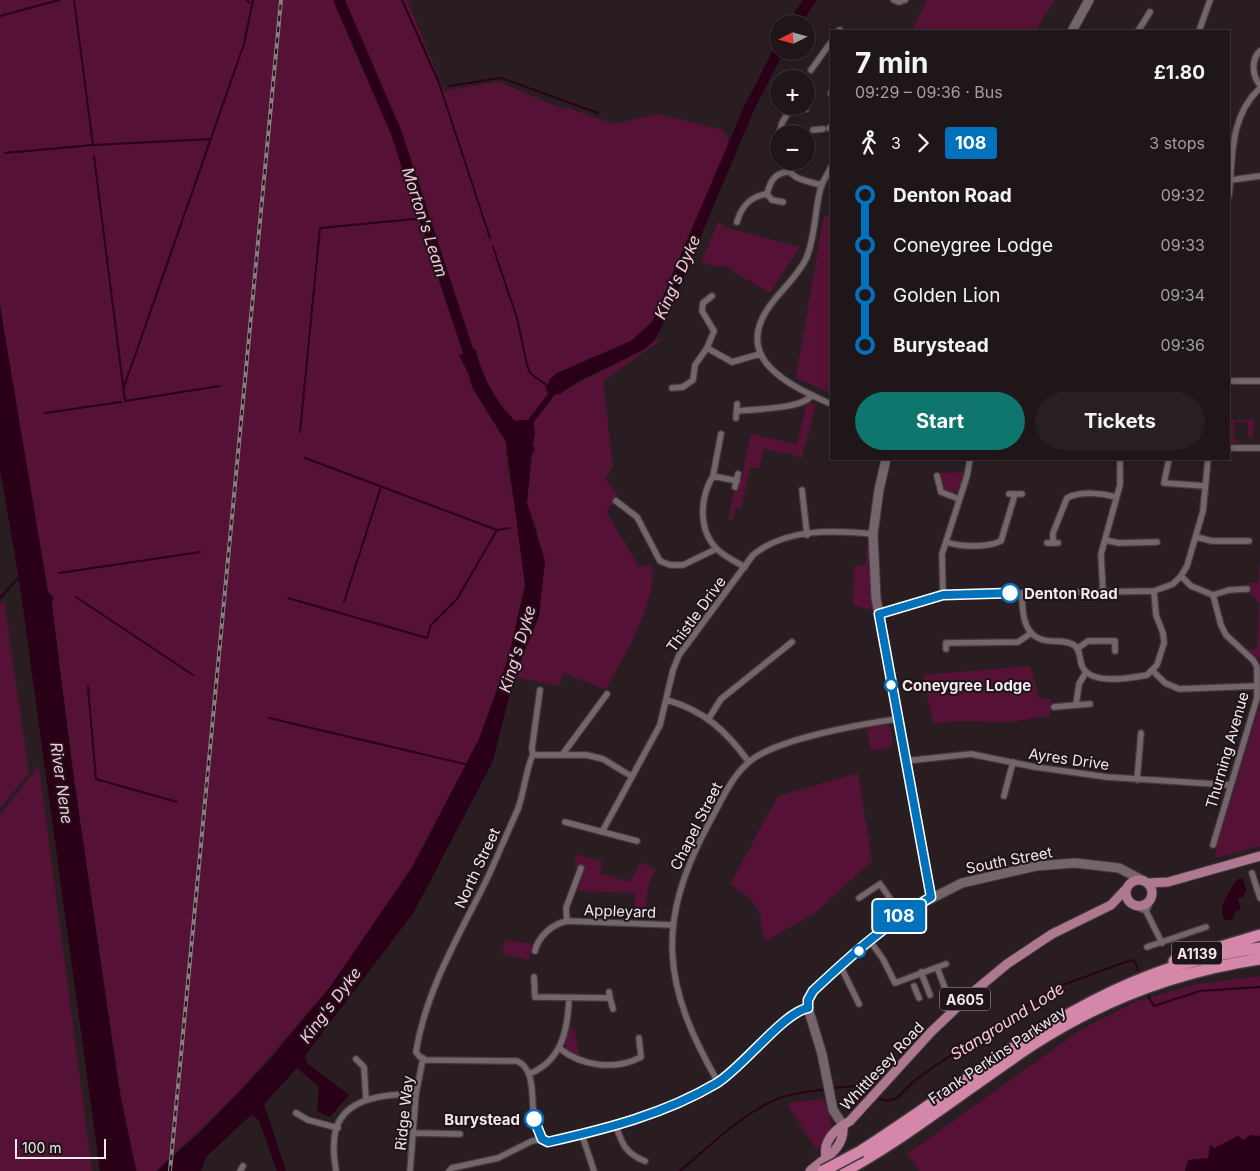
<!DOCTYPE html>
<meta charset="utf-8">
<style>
:root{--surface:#1f161a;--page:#271f23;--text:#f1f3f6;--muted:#a19fa2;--line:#3c3539;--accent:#0f766e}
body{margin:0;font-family:Inter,sans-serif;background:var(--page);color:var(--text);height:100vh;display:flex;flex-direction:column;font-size:19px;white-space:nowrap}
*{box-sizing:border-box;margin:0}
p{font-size:16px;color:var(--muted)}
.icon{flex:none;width:28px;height:28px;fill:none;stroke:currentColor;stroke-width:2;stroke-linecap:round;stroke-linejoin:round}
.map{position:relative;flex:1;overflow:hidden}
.drawer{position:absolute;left:830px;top:30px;width:400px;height:430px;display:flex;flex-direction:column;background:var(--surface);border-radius:0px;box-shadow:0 2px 8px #0003,0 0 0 1px var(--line)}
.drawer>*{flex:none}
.badge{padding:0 10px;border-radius:4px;font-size:18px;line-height:32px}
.needle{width:32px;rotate:264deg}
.tools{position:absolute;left:770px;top:15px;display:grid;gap:10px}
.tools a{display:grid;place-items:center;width:45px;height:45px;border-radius:50%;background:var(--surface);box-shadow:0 2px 8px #0003,0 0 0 1px var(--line);font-size:25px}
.scale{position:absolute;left:15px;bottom:12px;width:91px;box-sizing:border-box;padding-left:5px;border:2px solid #f1e9ec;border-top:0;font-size:14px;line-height:18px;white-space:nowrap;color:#f1e9ec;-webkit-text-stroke:4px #1f1419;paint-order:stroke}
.map>.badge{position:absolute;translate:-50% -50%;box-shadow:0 0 0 2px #fff}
.legs{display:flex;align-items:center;gap:8px;height:55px;padding:0 25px;font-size:16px}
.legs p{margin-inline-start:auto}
.summary{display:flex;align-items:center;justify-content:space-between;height:85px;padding:0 25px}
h1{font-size:28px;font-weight:700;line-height:38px}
.cta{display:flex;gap:10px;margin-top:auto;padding:10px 25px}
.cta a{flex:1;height:58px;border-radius:30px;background:var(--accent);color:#fff;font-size:20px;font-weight:700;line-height:58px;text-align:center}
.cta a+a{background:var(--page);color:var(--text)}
ul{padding:0 25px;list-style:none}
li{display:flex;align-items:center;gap:18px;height:50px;font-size:19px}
li i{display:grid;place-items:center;width:8px;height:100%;margin:0 6px;background:currentColor}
li i::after{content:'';width:12px;height:12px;margin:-6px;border:4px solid;border-radius:50%;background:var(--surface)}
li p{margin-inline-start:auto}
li:first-child i{background:linear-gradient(#0000 50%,currentColor 0)}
li:last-child i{background:linear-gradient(currentColor 50%,#0000 0)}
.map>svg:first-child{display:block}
.green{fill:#561236}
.water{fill:#290016}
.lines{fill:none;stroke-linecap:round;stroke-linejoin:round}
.stream{stroke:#290016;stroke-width:2}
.canal{stroke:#290016;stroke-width:6}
.river{stroke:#290016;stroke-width:11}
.street-casing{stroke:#423a3d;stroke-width:8}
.secondary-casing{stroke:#423a3d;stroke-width:11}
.primary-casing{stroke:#423a3d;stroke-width:11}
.highway-casing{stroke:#423a3d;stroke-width:14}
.street{stroke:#73656b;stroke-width:5.5}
.secondary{stroke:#73656b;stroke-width:9}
.primary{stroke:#ae7990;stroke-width:9}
.highway{stroke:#d587a9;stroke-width:11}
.rail-casing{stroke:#887e82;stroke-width:4}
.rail{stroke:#1f1419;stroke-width:2;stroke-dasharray:5.5;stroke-linecap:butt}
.highway-bridge-casing{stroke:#423a3d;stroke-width:14;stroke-linecap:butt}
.highway-bridge{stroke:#d587a9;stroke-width:11}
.line-1-casing{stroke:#fff;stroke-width:11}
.line-1{stroke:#0072bc;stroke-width:8}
.stop-1-dot{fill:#fff;stroke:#0072bc;stroke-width:2.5}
.labels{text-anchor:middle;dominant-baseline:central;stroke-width:4;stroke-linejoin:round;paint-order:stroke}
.shield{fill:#1f1419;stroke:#b2a9ad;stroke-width:1}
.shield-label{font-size:14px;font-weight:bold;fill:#f1e9ec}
.stop-label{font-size:15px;font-weight:bold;fill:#f1e9ec;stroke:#1f1419;text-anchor:start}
.street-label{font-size:15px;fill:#f1e9ec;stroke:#1f1419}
.water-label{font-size:16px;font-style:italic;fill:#fac8dc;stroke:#1f1419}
</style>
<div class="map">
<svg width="1260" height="1171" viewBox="0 0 1260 1171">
<rect width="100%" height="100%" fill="#291d22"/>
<path class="green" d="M0,0H407L444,91L498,82L566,110L568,108L613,124L659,114L722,130L726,133L729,143L652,322L631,341L557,373L546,388L547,393L553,396L643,350L654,341L664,338L603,381L613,466L605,478L617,494L614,502L606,511L639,567L652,564C657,604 625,654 606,689L563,673L559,686L514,677L539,616L537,530L527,503L535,433L533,420L515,421C493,398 484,379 475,349L467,370L472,387L506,442L507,464L520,537L525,585L509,656L480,738L412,866L330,987L238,1093L156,1171H137L126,1130L79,813L52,606L53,596L48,592L12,389L0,303Z
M927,0H1055L1035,31H912Z
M824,215H831V393L796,378Z
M718,222L727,228L800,247L770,293L723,265L716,267L701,262Z
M807,403L816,404L802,457L764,449L759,468H750L741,509L736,507L732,520L728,519L736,484L740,485L751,434L797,444Z
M1229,420H1254L1253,437H1248V422H1235L1234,440H1239V443H1229Z
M963,472L960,489L952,494L944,491L941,486V473Z
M867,543H869L871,591L892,707H890L872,610L853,605L854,567L866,564Z
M1260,560V664L1259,659L1247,649H1257L1259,603L1247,589L1248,583H1258Z
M4,601L29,773L0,808V605Z
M1030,666L1040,699H1051L1050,717C1036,716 1025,721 1011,722C984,723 959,719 933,724L923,675Z
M1260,704V846L1215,858L1217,846Z
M886,725L891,728L893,747L871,751L867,728Z
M39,766L92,1171H0V815Z
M858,773L872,861L815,913L766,941C758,927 763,926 760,914C758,905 738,888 730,884L778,796Z
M576,855L602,861L600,873L630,882L640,863L656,869C647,885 646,898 646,917L635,916V893L578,891L585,869L574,866Z
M505,940L533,944L529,960L502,954Z
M1260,976V1171H920L907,1154L1079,1031L1135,1002L1198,984Z
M569,1026L574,1028L580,1059L565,1050Z
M825,1099C833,1124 835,1130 817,1150L788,1106L792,1102Z"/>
<path class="water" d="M803,0H817L801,24H787Z
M779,38V51H784L754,110L667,316L654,341L643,350L579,381L560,394L549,395L546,388L550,379L557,373L631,341L652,322L743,109Z
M0,306L48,592L53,596L52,606L72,766L119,1088L136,1171H100L20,586L0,468Z
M475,349C484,379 493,398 515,421L533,419L535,433L532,445L535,449L531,456L527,503L545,561L539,616L514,677L493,761L414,912L305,1056L307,1063L349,1095L330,1117L317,1111L319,1087L297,1068L264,1104L286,1171H277L259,1120L251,1115L206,1157L201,1171H157L201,1131L266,1064L330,987L412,868L479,739L509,656L525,585L506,442L472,387L469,375L459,355Z
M1243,878L1246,889L1244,896L1238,899L1241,909L1236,911L1232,920H1225C1216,908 1230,889 1238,879Z
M1251,1135L1260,1136V1171H1185L1188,1160L1208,1158L1210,1145L1214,1148L1238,1136L1243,1140Z"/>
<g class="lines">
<path class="stream" d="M247,0L249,3
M402,0L439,83L490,238
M0,16L59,0
M449,86L501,78L598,113
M93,145L211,139
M5,153L93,145L74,0
M94,156L125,401L220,386
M493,247L517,318L527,365L530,373L549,387
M124,387L244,44L253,0
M45,413L121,402
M300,432L320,228L425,218
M305,458L497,530
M59,573L200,552
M76,597L193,675
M0,598L18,578
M288,598L427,638L431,625L457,599L497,530L510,528
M344,602L381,487
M88,687L96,779L177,802
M269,718L469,765
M1148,996L1154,1006L1200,991L1260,987
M831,1088L857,1086L867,1091
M879,1099L888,1101L897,1098L914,1081L935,1066L1052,989L1131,960L1135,962L1138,970
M680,1171C710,1146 740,1115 777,1099C791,1093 810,1092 826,1089"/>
<path class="canal" d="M527,426L554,391"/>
<path class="river" d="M339,0L396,132L473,366"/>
<g class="street-casing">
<path id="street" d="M894,0L899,2L905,0
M838,31L840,30
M1138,31L1150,12
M1199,31L1210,0
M1260,51C1251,59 1252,76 1260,85
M811,70L831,42
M831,93V94
M801,106L806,109
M829,128L831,127
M813,130L823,129
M779,134L782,123L792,106
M784,161C789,179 805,181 822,185
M831,167C828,173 825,178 822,184C814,206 817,233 806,259C797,277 780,291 769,307C732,360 791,386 831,404
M1231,180L1260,176
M767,194C770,182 774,173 788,172
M1229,196C1233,157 1229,117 1260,88
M737,222C741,207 751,196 767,194L772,200L783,202
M707,348L732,362L760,354
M1229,381H1260
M672,388L683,387L693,380L695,365L707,348L714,331L702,311L703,303L712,296
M738,411C755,409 803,409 812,395
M736,418L737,404
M721,434L713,476L737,481
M1229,448H1260
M1169,459L1164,483L1205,486
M713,476C700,497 698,529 716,548C723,556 736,562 745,567
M937,476L941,492L959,499
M735,487L738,474
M802,490L807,535
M1009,494H1022
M616,501L637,517L660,561L670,565H683L716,549
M1196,537L1212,541H1249
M1105,540L1119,543L1157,542
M946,542C961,547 986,548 1001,541L1015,494
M1047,543H1058
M1053,543V533L1067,498C1081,491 1102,493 1116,497
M1181,576L1191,586L1213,595L1221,625L1226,635L1253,660L1257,667V698L1213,845
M1103,592L1101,554L1120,485V459
M1022,593C1022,616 1024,640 1051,641C1059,641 1067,641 1074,645C1081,650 1079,659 1082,666C1091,686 1130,678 1147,675L1157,665L1164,643L1163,633L1156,615L1154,591
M943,595L942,554L967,476L970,459
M1213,595L1229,590L1247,589
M879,614L943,595L1154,591L1173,584L1181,576L1187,566L1203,511L1208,459
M1078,648L1088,641H1115V651
M946,649V643L1018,642L1030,634
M1153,671L1165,683L1179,689L1257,686
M540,690L532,748L533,755C528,761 523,796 518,809C505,837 494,866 480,893C454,944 425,995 416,1052L420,1057L426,1060L517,1061C536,1069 531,1099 534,1116C535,1124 539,1132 542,1139L548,1142C606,1129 665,1114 717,1083C743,1067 785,1012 808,1008
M667,700C705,711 726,731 749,762
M1076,705L1090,704
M1054,707L1076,705L1079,684L1086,672
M709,718L721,699L792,642
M533,755H587L603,759L631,776
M562,755L607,694
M905,761L971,754L1035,767L1107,777L1230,785
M1137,780L1141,733
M1004,796L1013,762
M565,822L637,841
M602,832L660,725L673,670L679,655L753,555C786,528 833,530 873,534
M581,868L566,908L567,921L673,925
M1252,873L1260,898
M859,898L880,884L901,914
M1135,906L1146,911L1162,943
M1146,911L1151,900
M870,941L883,959L895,983L946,964
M1147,947L1206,927
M535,951C538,937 552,924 567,921
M841,967L859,1004
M937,967L946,991
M921,972L930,995
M534,977L535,997L610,998L609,992
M914,986L919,998
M610,998L613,1009
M559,1048C581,1066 615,1071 641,1057L639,1038
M356,1059L364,1067L366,1099
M529,1074C562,1061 568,1029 569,998
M718,1082C663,987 655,924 708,825C720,804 730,778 749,762C775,739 862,724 897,719
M296,1113L308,1120L338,1128
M616,1126C622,1144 626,1154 645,1161
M413,1133L460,1134
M582,1135L594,1171
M240,1171L243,1166
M336,1171C335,1162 333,1153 334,1144C334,1098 382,1094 416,1094
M410,1171L416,1094L423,1058
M449,1171L452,1168L498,1158L532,1141L542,1139"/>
</g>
<g class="secondary-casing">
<path id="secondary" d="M1072,31L1089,0
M886,459L879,490L873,534L876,598L931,897
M843,1125L833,1110L822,1054L808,1008V999L816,988L901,914L962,883L1036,866L1075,863L1119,868L1142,880"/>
</g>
<g class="primary-casing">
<path id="primary" d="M1126 893a13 13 0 1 1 26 0a13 13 0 1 1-26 0Z
M1149,883L1168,882L1260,856
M810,1171C825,1157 845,1150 843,1125
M834,1171C816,1150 829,1132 850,1121L931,1032L972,993L1007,964L1052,934L1111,905L1127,888"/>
</g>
<g class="highway-casing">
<path id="highway" d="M1174,961L1260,935
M861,1151C989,1069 1102,966 1260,948
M845,1171C912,1134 970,1086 1034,1044C1102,1000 1180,971 1260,959"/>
</g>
<use href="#street" class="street"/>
<use href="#secondary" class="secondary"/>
<use href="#primary" class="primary"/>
<use href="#highway" class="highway"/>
<g class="rail-casing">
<path id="rail" d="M170,1171L281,0"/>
</g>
<use href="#rail" class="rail"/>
<g class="highway-bridge-casing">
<path id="highway-bridge" d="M823,1171L861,1151"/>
</g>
<use href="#highway-bridge" class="highway-bridge"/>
</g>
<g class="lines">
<g class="line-1-casing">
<path id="line-1" d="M534,1119L542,1139L548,1142C606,1129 665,1114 717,1083C743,1067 784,1012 808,1008V1000L813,991C849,957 888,922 931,897L879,614L943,595L1010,593"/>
</g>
<use href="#line-1" class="line-1"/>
</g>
<g class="stop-1-dot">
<circle cx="1010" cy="593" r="9"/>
<circle cx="891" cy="685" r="6"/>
<circle cx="859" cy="951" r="6"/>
<circle cx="534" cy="1119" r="9"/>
</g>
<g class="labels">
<g class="shield">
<rect x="1172" y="941.5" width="50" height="23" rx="4"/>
<rect x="940" y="987.5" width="50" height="23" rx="4"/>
</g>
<g class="shield-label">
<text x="1197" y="953">A1139</text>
<text x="965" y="999">A605</text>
</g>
<g class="stop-label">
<text x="1024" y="593">Denton Road</text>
<text x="902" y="685">Coneygree Lodge</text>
<text x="520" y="1119" text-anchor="end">Burystead</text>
</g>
<g class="street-label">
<text transform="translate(696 614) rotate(-54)">Thistle Drive</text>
<text transform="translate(1227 750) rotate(-74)">Thurning Avenue</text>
<text transform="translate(1069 759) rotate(8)">Ayres Drive</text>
<text transform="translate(696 826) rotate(-63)">Chapel Street</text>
<text transform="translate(1009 860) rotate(-11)">South Street</text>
<text transform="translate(477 868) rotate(-65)">North Street</text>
<text transform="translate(620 911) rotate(2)">Appleyard</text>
<text transform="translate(997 1055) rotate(-34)">Frank Perkins Parkway</text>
<text transform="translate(882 1066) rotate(-47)">Whittlesey Road</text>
<text transform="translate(404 1113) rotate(-84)">Ridge Way</text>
</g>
<g class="water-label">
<text transform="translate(425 222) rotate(72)">Morton's Leam</text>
<text transform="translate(677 277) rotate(-66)">King's Dyke</text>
<text transform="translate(517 649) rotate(-73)">King's Dyke</text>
<text transform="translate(62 783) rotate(82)">River Nene</text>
<text transform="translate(330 1005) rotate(-53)">King's Dyke</text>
<text transform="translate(1007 1021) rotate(-32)">Stanground Lode</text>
</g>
</g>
</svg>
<div class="tools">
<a><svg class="needle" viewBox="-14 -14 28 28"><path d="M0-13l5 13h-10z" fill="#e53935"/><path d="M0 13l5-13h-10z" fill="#a19fa2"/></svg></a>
<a>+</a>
<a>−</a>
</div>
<div class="scale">100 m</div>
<b class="badge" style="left:899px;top:916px;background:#0072bc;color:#fff">108</b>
<section class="drawer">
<div class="summary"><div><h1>7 min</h1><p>09:29 – 09:36 · Bus</p></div><b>£1.80</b></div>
<div class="legs"><svg class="icon" aria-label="walk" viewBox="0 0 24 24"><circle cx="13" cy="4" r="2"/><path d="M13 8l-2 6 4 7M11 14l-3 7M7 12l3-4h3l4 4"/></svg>3<svg class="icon" aria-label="forward" viewBox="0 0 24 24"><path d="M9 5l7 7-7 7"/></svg><b class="badge" style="background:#0072bc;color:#fff">108</b><p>3 stops</p></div>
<ul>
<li><i style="color:#0072bc"></i><b>Denton Road</b><p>09:32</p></li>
<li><i style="color:#0072bc"></i><span>Coneygree Lodge</span><p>09:33</p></li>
<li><i style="color:#0072bc"></i><span>Golden Lion</span><p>09:34</p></li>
<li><i style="color:#0072bc"></i><b>Burystead</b><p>09:36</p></li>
</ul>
<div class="cta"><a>Start</a><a>Tickets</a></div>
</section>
</div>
